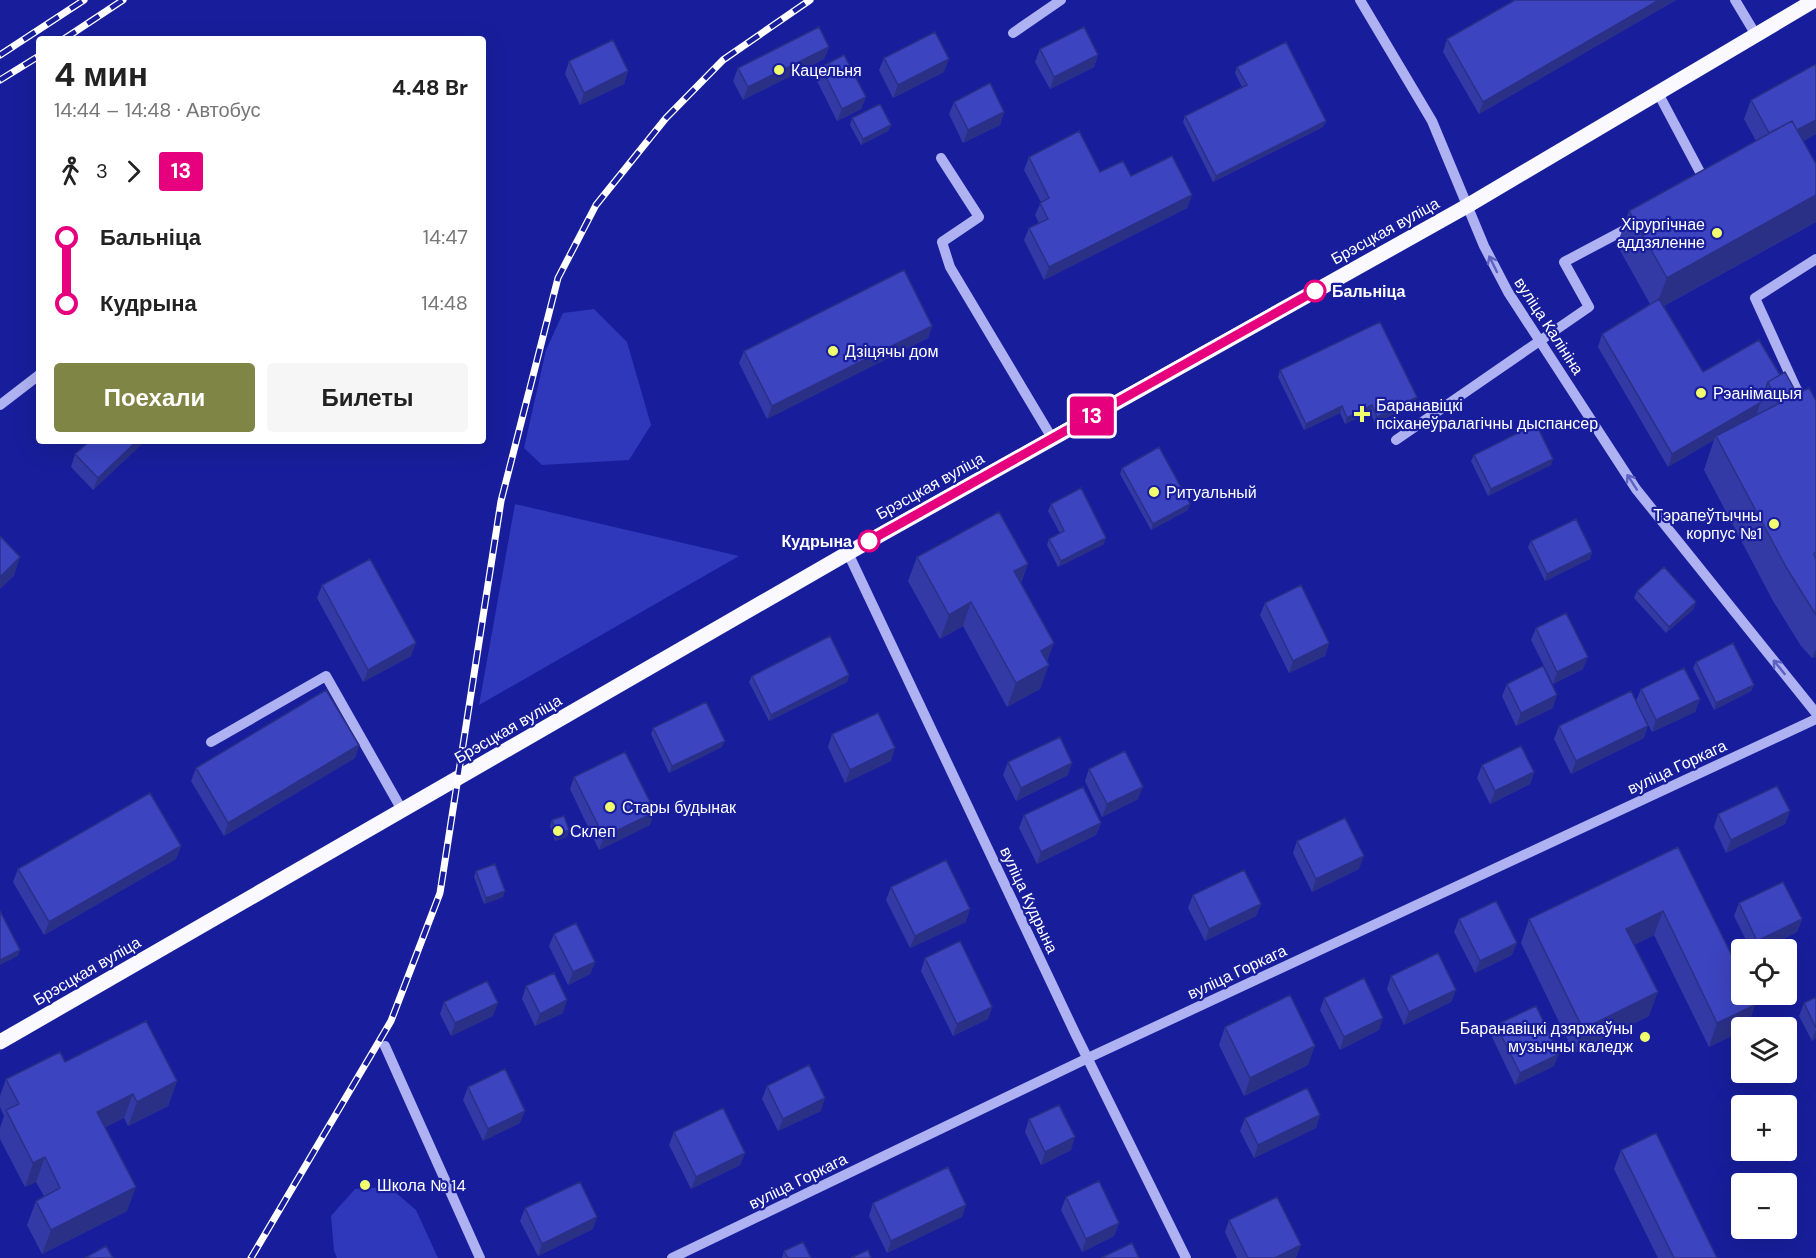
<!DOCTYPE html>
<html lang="ru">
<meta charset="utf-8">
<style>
:root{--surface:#fff;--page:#f6f6f6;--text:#222;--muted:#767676;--accent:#7f8545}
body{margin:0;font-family:"DM Sans",sans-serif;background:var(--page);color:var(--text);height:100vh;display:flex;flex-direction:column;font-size:22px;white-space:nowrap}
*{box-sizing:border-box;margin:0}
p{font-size:20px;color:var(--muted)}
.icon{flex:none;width:33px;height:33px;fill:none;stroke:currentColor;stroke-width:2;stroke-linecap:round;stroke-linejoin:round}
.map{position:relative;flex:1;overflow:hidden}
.drawer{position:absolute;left:36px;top:36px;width:450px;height:408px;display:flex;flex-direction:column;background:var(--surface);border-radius:6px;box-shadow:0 6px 24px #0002}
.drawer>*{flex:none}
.badge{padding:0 12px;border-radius:4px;font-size:21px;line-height:39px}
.fabs{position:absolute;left:1731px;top:939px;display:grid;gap:12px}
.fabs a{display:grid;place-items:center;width:66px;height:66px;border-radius:6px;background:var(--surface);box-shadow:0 6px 24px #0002;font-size:30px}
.map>.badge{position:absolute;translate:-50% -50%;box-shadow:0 0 0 3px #fff}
.legs{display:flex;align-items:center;gap:9px;height:66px;padding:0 18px;font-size:20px}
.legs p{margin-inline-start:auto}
.head{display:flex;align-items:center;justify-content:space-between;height:102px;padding:0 18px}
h1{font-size:33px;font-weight:700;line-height:45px}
.button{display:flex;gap:12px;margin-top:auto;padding:12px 18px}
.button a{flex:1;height:69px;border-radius:6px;background:var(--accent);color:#fff;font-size:24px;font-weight:700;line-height:69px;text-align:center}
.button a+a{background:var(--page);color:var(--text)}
ul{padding:0 18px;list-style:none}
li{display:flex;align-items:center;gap:21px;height:66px;font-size:22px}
li i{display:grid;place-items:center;width:9px;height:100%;margin:0 8px;background:currentColor}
li i::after{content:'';width:15px;height:15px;margin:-8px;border:4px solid;border-radius:50%;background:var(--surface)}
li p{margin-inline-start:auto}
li:first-child i{background:linear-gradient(#0000 50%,currentColor 0)}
li:last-child i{background:linear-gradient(currentColor 50%,#0000 0)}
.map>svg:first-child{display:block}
.green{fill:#2f37bb}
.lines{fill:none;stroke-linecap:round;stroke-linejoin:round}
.minor{stroke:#aeb2f2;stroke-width:10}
.major{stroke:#f9f9ff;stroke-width:15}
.rail-casing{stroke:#fff;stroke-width:7}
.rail{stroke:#181e9b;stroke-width:4.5;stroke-dasharray:14;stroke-linecap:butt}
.wall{fill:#343aa5}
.shaded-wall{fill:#2a3086}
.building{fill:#3c44c0;stroke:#2a3086;stroke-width:1.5}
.oneway{stroke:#5c61c2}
.line-1-casing{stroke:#fff;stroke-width:14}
.line-1{stroke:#e6007e;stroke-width:9}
.poi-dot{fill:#f1ff6f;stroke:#181e9b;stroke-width:2}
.stop-1-dot{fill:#fff;stroke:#e6007e;stroke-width:3}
.labels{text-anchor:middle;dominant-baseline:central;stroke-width:4.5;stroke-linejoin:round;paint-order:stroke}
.poi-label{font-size:16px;fill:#fff;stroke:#181e9b;text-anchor:start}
.street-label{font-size:16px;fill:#fff;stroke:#181e9b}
.stop-label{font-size:16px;font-weight:bold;fill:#fff;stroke:#181e9b;text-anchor:start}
</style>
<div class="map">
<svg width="1816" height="1258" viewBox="0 0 1816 1258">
<rect width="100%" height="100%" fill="#181e9b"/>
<path class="green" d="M594,309L627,342L651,425L629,460L542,465L524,448L546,350L563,313Z
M515,504L739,556L479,705Z
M389,1187L416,1210L438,1258H337L334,1251L331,1216L355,1189Z"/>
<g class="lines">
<path class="minor" d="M1360,0L1432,121L1484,246L1508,292L1636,489L1816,713
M1735,0L1756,35
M1013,33L1061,0
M1658,93L1700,172L1701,183
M941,158L979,217L942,242L950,267L1052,438
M1816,259L1755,298L1796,388L1816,421
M0,405L39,375
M1396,440L1589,307L1564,262L1632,226
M848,553L1075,1033L1186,1258
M211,742L326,676L402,810
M385,1046L480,1258
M672,1258L1088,1058L1816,719"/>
<path class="major" d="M0,1042L848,553L1467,206L1815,0"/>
<g class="rail-casing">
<path id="rail" d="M64,39L123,0
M0,55L84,0
M0,80L39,56
M251,1258L391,1021L440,893L501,501L558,278L596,205L666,118L723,60L810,0"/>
</g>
<use href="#rail" class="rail"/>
</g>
<path class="wall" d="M1515,0H1676L1479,114L1443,52L1447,39Z
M829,47L824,59L743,100L733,81L738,68Z
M1040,49L1098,55L1094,67L1050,89L1035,62Z
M884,58L944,72L893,98L879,70Z
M569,61L628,71L624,84L580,105L565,74Z
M1816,64V134L1803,141L1816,164V222L1664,306L1703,372L1780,375L1797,394L1816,401V657L1812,658L1801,646L1773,601L1704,470L1714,440L1668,467L1598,347L1602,334L1650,304L1617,245L1629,211L1756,141L1744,119L1751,100Z
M821,67L866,97L861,109L837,121L816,79Z
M1237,67L1326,121L1323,127L1213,182L1183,122L1185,116L1242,87L1235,73Z
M954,102L1004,112L1000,125L963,143L949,114Z
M852,118L891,125L888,131L861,145L850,125Z
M1029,157L1100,172L1131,176L1192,195L1187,208L1044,280L1024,240L1029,228L1039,223L1035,215L1041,202L1024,170Z
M932,326L928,338L767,419L739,363L744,351Z
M1280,370L1415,404L1375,423L1370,412L1345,424L1340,413L1304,430L1278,377Z
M145,441L93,490L71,467L75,454Z
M1474,455L1551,465L1488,496L1471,461Z
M1122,468L1188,510L1151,530L1120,474Z
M1051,504L1104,544L1058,567L1047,545L1049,539L1060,533L1048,511Z
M1531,541L1592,552L1590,559L1545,581L1528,547Z
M917,557L1028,564L1021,583L1047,662L1040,689L1007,707L963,626L940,639L908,581Z
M322,585L411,656L363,682L317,598Z
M1637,591L1694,609L1666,633L1634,598Z
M1265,603L1329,643L1325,656L1289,673L1260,615Z
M1536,628L1583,669L1553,684L1531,640Z
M1696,662L1754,685L1751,691L1714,710L1693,668Z
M849,675L847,682L769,721L749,682L752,676Z
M1507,684L1553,708L1516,726L1502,696Z
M1641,689L1700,699L1695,712L1652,732L1636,701Z
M1559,726L1644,738L1571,774L1554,739Z
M653,728L722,747L669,773L651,734Z
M832,734L891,761L845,783L828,747Z
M359,745L355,758L224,836L191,781L196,768Z
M1008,762L1068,775L1016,801L1003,775Z
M1482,765L1534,772L1530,784L1490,804L1477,778Z
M1089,769L1138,799L1102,817L1085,781Z
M574,777L650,825L599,850L570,789Z
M1790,811L1785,824L1726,853L1714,827L1718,814Z
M1024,815L1101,823L1096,835L1037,864L1019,828Z
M552,820L569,830L567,837L555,841L550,826Z
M1297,841L1359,869L1312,892L1293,853Z
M181,846L176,859L44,935L13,882L18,869Z
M1678,847L1755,1005L1747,1028H1742V1031L1709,1047L1654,935L1634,945L1649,1016L1574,1053L1521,943L1529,919Z
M476,871L503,897L484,904L474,877Z
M891,887L966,922L910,948L886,900Z
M1193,895L1261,904L1256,916L1205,941L1188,908Z
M1739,903L1802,919L1797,932L1761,950H1751L1734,916Z
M1459,919L1512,955L1475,973L1454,932Z
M554,934L595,962L590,974L568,985L549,946Z
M925,958L992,1007L988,1019L953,1036L921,971Z
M1391,976L1456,990L1451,1002L1404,1025L1387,989Z
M526,986L563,1013L535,1026L522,999Z
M1816,997V1038L1812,1041L1799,1016L1804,1003Z
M1324,998L1379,1030L1340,1050L1320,1010Z
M444,1002L493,1016L451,1036L440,1014Z
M1496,1025L1554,1066L1515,1085L1492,1037Z
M1225,1027L1308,1065L1244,1096L1219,1045Z
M65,1062L177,1081L168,1106L128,1126L124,1118L105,1127L127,1211L42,1254L27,1225L36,1201L44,1196L36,1182L25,1187L0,1139V1128L4,1116L0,1107V1096L6,1079Z
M767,1086L821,1111L778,1131L762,1099Z
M468,1087L520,1123L483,1141L463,1100Z
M1320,1115L1316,1128L1254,1158L1240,1131L1245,1118Z
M1029,1119L1071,1150L1041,1165L1025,1132Z
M674,1132L745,1153L740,1165L691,1189L669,1145Z
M1621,1150L1717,1258H1658L1614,1169Z
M1066,1197L1119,1223L1114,1236L1082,1252L1061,1210Z
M873,1203L962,1217L887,1253L869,1216Z
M525,1208L593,1229L538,1256L520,1221Z
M1229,1220L1296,1258H1237L1225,1232Z
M784,1251L811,1258H782Z"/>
<path class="shaded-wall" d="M1659,0H1676L1479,114L1483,102Z
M829,47L824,59L743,100L748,87Z
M1098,55L1094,67L1050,89L1054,77Z
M949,59L944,72L893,98L898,85Z
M628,71L624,84L580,105L584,93Z
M866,97L861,109L837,121L842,109Z
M1004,112L1000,125L963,143L968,130Z
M1816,120V134L1768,161L1774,143Z
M1326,121L1323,127L1213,182L1216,176Z
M891,125L888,131L861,145L863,139Z
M1192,195L1187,208L1044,280L1049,267Z
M1816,195V222L1654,311L1667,278Z
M932,326L928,338L767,419L772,406Z
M1417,397L1415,404L1375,423L1377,417Z
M1760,403L1756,416L1716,436L1714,440L1668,467L1672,454Z
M1372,405L1370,412L1345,424L1347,418Z
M1342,406L1340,413L1304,430L1306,424Z
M137,441H145L93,490L98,478Z
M1553,459L1551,465L1488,496L1491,489Z
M1190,504L1188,510L1151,530L1153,524Z
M1106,538L1104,544L1058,567L1061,561Z
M1592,552L1590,559L1545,581L1547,574Z
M20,557L14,576L0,589V577Z
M1028,564L1019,588L1014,571Z
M971,602L963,626L940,639L949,615Z
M1696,602L1694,609L1666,633L1669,627Z
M416,643L411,656L363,682L368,670Z
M1054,643L1045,667L1049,665L1040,689L1007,707L1016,683L1041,651Z
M1329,643L1325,656L1289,673L1293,661Z
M1816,649V657L1812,658Z
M1588,657L1583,669L1553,684L1557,672Z
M849,675L847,682L769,721L771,715Z
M1754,685L1751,691L1714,710L1716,703Z
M1557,695L1553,708L1516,726L1521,713Z
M1700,699L1695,712L1652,732L1656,720Z
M1648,726L1644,738L1571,774L1576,761Z
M725,741L722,747L669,773L672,766Z
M359,745L355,758L224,836L228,823Z
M895,748L891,761L845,783L850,770Z
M1072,763L1068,775L1016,801L1021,788Z
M1534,772L1530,784L1490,804L1495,791Z
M1143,787L1138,799L1102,817L1107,804Z
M1790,811L1785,824L1726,853L1731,840Z
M655,812L650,825L599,850L604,837Z
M1101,823L1096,835L1037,864L1041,852Z
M569,830L567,837L555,841L557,835Z
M181,846L176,859L44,935L49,922Z
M1364,856L1359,869L1312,892L1316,879Z
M505,891L503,897L484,904L486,898Z
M1261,904L1256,916L1205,941L1209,929Z
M970,909L966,922L910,948L915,936Z
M1663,911L1654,935L1618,953L1626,929Z
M1802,919L1797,932L1761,950H1754L1757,941Z
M1517,943L1512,955L1475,973L1480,961Z
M20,950L18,956L0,965V960Z
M595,962L590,974L568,985L573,972Z
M1456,990L1451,1002L1404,1025L1409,1012Z
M1658,992L1649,1016L1574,1053L1583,1029Z
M567,1000L563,1013L535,1026L540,1014Z
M498,1003L493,1016L451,1036L455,1023Z
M1755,1005L1747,1028H1742V1031L1709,1047L1717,1023Z
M992,1007L988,1019L953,1036L957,1024Z
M1383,1018L1379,1030L1340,1050L1344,1037Z
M1816,1029V1038L1812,1041Z
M1315,1046L1308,1065L1244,1096L1250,1078Z
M1559,1054L1554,1066L1515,1085L1520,1073Z
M177,1081L168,1106L128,1126L137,1102Z
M133,1094L124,1118L88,1136L97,1112Z
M825,1098L821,1111L778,1131L783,1119Z
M525,1111L520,1123L483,1141L488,1129Z
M1320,1115L1316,1128L1254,1158L1258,1145Z
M1075,1137L1071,1150L1041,1165L1045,1152Z
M745,1153L740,1165L691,1189L696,1177Z
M45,1157L36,1182L25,1187L33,1163Z
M136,1187L127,1211L42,1254L51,1230Z
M966,1205L962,1217L887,1253L891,1241Z
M597,1217L593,1229L538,1256L542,1244Z
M1119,1223L1114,1236L1082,1252L1086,1239Z
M1301,1245L1296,1258H1275Z"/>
<path class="building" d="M1515,0H1659L1483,102L1447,39Z
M819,27L829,47L748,87L738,68Z
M1084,27L1098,55L1054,77L1040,49Z
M935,32L949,59L898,85L884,58Z
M613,40L628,71L584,93L569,61Z
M1286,42L1326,121L1216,176L1185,116L1247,85L1237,67Z
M844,55L866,97L842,109L821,67Z
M1816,64V120L1797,130L1792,121L1769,133L1751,100Z
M990,83L1004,112L968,130L954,102Z
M880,104L891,125L863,139L852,118Z
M1792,121L1816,164V195L1667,278L1629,211Z
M1079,131L1100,172L1123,161L1131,176L1172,156L1192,195L1049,267L1029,228L1048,219L1040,203L1049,198L1029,157Z
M904,270L932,326L772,406L744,351Z
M1659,299L1703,372L1759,340L1780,375L1768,382L1760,403L1672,454L1602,334Z
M1380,322L1417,397L1377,417L1372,405L1347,418L1342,406L1306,424L1280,370Z
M1785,372L1797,394L1809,388L1816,401V552L1814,554L1816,559V615L1786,567L1716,436L1778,404L1768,382Z
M1536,424L1553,459L1491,489L1474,455Z
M90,441H137L98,478L75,454Z
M1159,447L1190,504L1153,524L1122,468Z
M1081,488L1106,538L1061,561L1049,539L1064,531L1051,504Z
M999,512L1028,564L1014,571L1054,643L1041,651L1049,665L1016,683L971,602L949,615L917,557Z
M1576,519L1592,552L1547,574L1531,541Z
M0,536L20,557L0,577Z
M370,559L416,643L368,670L322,585Z
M1664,567L1696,602L1669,627L1637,591Z
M1301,585L1329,643L1293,661L1265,603Z
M1566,613L1588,657L1557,672L1536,628Z
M830,636L849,675L771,715L752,676Z
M1733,643L1754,685L1716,703L1696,662Z
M1543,666L1557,695L1521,713L1507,684Z
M1684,668L1700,699L1656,720L1641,689Z
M326,690L359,745L228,823L196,768Z
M1631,691L1648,726L1576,761L1559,726Z
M706,702L725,741L672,766L653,728Z
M878,713L895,748L850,770L832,734Z
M1060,737L1072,763L1021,788L1008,762Z
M1521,746L1534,772L1495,791L1482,765Z
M1125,751L1143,787L1107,804L1089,769Z
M625,752L655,812L604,837L574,777Z
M1777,786L1790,811L1731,840L1718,814Z
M1083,787L1101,823L1041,852L1024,815Z
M150,793L181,846L49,922L18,869Z
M564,816L569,830L557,835L552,820Z
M1345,818L1364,856L1316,879L1297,841Z
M1678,847L1742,976V994H1751L1755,1005L1717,1023L1663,911L1626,929L1658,992L1583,1029L1529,919Z
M946,860L970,909L915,936L891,887Z
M495,864L505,891L486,898L476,871Z
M1244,870L1261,904L1209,929L1193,895Z
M1783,882L1802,919L1757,941L1739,903Z
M1496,901L1517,943L1480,961L1459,919Z
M0,911L20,950L0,960Z
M576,923L595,962L573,972L554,934Z
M960,941L992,1007L957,1024L925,958Z
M1438,953L1456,990L1409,1012L1391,976Z
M554,973L567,1000L540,1014L526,986Z
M1364,978L1383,1018L1344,1037L1324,998Z
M487,981L498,1003L455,1023L444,1002Z
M1290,995L1315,1046L1250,1078L1225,1027Z
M1816,997V1028L1804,1003Z
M1536,1006L1559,1054L1520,1073L1496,1025Z
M146,1021L177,1081L137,1102L133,1094L97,1112L136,1187L51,1230L36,1201L60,1188L45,1157L33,1163L6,1110L19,1104L6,1079L60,1052L65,1062Z
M809,1065L825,1098L783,1119L767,1086Z
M505,1069L525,1111L488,1129L468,1087Z
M1307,1088L1320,1115L1258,1145L1245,1118Z
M1059,1105L1075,1137L1045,1152L1029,1119Z
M723,1108L745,1153L696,1177L674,1132Z
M1656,1133L1717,1258H1674L1621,1150Z
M948,1167L966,1205L891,1241L873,1203Z
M1099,1181L1119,1223L1086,1239L1066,1197Z
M580,1182L597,1217L542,1244L525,1208Z
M1277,1197L1301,1245L1275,1258H1248L1229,1220Z
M803,1242L811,1258H788L784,1251Z
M1132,1243L1139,1258H1101Z
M106,1246L113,1258H85Z
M868,1250L871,1258H851Z"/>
<defs><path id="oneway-shaft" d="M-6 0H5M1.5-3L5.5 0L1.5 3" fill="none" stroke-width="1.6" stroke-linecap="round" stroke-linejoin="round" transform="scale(1.5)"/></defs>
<g class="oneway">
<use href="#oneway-shaft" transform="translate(1493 264) rotate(-116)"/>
<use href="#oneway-shaft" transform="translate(1632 482) rotate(-123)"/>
<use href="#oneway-shaft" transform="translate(1779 667) rotate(-129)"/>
</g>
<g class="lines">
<g class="line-1-casing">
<path id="line-1" d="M869,541L1315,291"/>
</g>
<use href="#line-1" class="line-1"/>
</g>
<g class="poi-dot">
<circle cx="779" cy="70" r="6"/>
<circle cx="1717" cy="233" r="6"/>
<circle cx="833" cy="351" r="6"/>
<circle cx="1701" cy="393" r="6"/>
<path d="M1359 405h6v6h6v6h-6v6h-6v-6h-6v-6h6z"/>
<circle cx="1154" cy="492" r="6"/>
<circle cx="1774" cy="524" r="6"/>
<circle cx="610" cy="807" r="6"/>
<circle cx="558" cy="831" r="6"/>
<circle cx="1645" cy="1037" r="6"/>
<circle cx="365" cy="1185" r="6"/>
</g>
<g class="stop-1-dot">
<circle cx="1315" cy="291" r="10"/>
<circle cx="869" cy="541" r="10"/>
</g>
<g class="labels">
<g class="poi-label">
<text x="791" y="70">Кацельня</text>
<text x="1705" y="224" text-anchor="end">Хірургічнае<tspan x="1705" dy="18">аддзяленне</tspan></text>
<text x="845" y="351">Дзіцячы дом</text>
<text x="1713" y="393">Рэанімацыя</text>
<text x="1376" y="405">Баранавіцкі<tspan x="1376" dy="18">псіханеўралагічны дыспансер</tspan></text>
<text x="1166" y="492">Ритуальный</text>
<text x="1762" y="515" text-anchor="end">Тэрапеўтычны<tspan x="1762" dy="18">корпус №1</tspan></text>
<text x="622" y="807">Стары будынак</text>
<text x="570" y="831">Склеп</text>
<text x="1633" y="1028" text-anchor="end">Баранавіцкі дзяржаўны<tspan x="1633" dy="18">музычны каледж</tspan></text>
<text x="377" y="1185">Школа № 14</text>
</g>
<g class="street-label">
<text transform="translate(1385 231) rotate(-29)">Брэсцкая вуліца</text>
<text transform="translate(1549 326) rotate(57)">вуліца Калініна</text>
<text transform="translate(930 486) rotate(-29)">Брэсцкая вуліца</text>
<text transform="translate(508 729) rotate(-30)">Брэсцкая вуліца</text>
<text transform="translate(1677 767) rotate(-25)">вуліца Горкага</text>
<text transform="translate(1029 900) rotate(65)">вуліца Кудрына</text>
<text transform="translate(87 971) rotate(-30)">Брэсцкая вуліца</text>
<text transform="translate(1237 972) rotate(-25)">вуліца Горкага</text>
<text transform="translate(798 1181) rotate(-26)">вуліца Горкага</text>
</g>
<g class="stop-label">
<text x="1332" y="291">Бальніца</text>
<text x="852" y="541" text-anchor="end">Кудрына</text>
</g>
</g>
</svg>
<div class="fabs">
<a><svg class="icon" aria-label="locate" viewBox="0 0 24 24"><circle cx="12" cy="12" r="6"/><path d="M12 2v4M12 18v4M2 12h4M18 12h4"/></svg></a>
<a><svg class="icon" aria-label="layers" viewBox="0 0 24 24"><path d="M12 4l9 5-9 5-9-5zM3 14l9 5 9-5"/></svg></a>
<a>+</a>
<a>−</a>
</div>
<b class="badge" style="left:1092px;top:416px;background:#e6007e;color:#fff">13</b>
<section class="drawer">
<div class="head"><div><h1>4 мин</h1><p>14:44 – 14:48 · Автобус</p></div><b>4.48 Br</b></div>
<div class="legs"><svg class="icon" aria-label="walk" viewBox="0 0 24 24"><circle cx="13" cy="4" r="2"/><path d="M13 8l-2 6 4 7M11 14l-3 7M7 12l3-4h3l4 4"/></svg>3<svg class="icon" aria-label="forward" viewBox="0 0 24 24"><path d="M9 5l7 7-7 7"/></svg><b class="badge" style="background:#e6007e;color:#fff">13</b></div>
<ul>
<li><i style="color:#e6007e"></i><b>Бальніца</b><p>14:47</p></li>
<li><i style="color:#e6007e"></i><b>Кудрына</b><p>14:48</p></li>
</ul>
<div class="button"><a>Поехали</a><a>Билеты</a></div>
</section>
</div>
